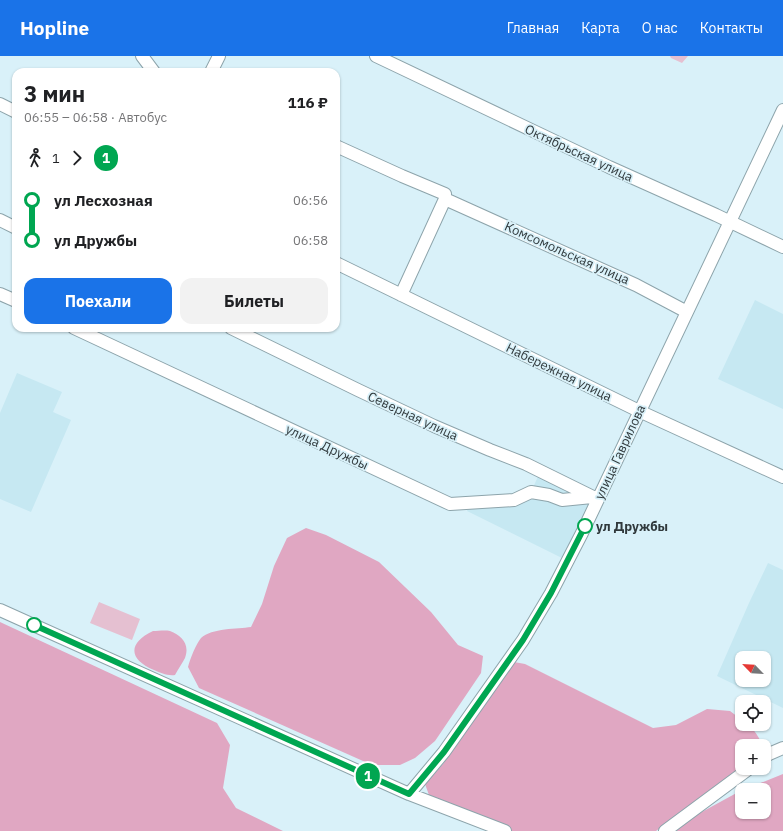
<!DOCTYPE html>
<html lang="ru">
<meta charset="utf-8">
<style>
:root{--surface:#fff;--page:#f2f2f2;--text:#202124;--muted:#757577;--accent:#1a73e8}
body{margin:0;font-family:"IBM Plex Sans",sans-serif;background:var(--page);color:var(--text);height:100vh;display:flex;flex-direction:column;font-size:15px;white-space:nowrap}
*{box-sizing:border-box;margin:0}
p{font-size:13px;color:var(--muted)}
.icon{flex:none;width:22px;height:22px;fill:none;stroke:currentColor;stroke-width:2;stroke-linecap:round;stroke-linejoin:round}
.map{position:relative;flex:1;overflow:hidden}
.drawer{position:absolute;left:12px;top:12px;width:328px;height:264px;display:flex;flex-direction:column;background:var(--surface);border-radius:12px;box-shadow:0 1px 3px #0004}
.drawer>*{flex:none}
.badge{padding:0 8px;border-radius:13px;font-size:14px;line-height:26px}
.needle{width:26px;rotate:295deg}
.fabs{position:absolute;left:735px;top:595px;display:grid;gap:8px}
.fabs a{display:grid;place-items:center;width:36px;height:36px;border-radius:8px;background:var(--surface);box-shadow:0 1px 3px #0004;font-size:20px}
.map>.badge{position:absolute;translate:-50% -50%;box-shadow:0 0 0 2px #fff}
.legs{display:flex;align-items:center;gap:6px;height:44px;padding:0 12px;font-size:13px}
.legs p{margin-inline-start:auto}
.headline{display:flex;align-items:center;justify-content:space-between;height:68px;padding:0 12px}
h1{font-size:22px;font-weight:700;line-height:30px}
.button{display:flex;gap:8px;margin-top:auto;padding:8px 12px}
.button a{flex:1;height:46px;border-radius:12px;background:var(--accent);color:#fff;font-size:16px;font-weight:700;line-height:46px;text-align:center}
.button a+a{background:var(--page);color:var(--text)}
ul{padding:0 12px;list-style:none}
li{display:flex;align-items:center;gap:14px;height:40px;font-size:15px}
li i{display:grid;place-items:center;width:6px;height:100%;margin:0 5px;background:currentColor}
li i::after{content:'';width:10px;height:10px;margin:-5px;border:3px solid;border-radius:50%;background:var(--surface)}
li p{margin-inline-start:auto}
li:first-child i{background:linear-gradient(#0000 50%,currentColor 0)}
li:last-child i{background:linear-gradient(currentColor 50%,#0000 0)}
header{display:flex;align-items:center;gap:24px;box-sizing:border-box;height:56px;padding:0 20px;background:var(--accent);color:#fff}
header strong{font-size:19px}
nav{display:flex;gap:22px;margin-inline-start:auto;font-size:14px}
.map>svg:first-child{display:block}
.built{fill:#c6e8f2;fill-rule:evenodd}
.green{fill:#e5c0d1}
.forest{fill:#e0a7c2}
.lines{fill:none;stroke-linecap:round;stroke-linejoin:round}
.minor-casing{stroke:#8da4ab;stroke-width:14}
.minor{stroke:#fff;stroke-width:12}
.line-1-casing{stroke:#fff;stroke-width:9}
.line-1{stroke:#00a651;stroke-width:6}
.stop-1-dot{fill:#fff;stroke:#00a651;stroke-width:2}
.labels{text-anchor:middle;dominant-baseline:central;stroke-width:3.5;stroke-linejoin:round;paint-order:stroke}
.street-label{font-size:13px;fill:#30393c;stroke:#d9f1f9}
.stop-label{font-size:13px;font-weight:bold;fill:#30393c;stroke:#d9f1f9;text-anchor:start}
</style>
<header>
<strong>Hopline</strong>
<nav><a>Главная</a><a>Карта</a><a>О нас</a><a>Контакты</a></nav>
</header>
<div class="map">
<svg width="783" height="775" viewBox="0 0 783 775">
<rect width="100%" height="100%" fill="#d9f1f9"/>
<path class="built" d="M755,244L783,258V353L718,323Z
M17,317L62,336L53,356L71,364L31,456L0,443V357Z
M540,416L597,444L568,505L467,455L470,448L531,436Z
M768,507L783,514V652L717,620L749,547ZM742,602H764V624H742Z"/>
<path class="green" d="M670,0H688L682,7L671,2Z
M99,546L140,563L132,584L90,567Z"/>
<path class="forest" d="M306,472L326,479L379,506L431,556L458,589L483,600L481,617L435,685L415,702L400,709H372L199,632L188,611C190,603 196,588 201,582C212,572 237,573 251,571L262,548L274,510L287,482Z
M0,566L217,667L230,689L223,732L236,752L283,775H0Z
M153,575C158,575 165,574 170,575C182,580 190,588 185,602C182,608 178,613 175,619C167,620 161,617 154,614C128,603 128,587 153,575Z
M514,606L525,608L653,672L676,669L707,653L730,655L742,664V668C752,668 757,679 762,687L761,690H742V711L656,775H508L429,739L425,728L443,708Z
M783,718V775H674L689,763L742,734V756H764V734H743Z"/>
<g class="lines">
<g class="minor-casing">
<path id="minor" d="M142,0L154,16
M376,0L609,111L716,159L783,191
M211,16L219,0
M0,48L16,56
M336,90L402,120L445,138
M0,164L16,172
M336,207L639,355L783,421
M0,238L16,245
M401,239L445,143L636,229L687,256
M74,272L450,448L514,444L531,436L549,439L562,444L592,441
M231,272L358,334L434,370L490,394L526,408L593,441
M0,554L409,738L505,775
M764,701L769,698L783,692
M409,738L444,696L523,584L551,537L582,477L783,54
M665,775L750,712"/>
</g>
<use href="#minor" class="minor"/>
</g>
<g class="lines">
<g class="line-1-casing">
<path id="line-1" d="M34,569L409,738L444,696L523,584L551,537L585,470"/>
</g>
<use href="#line-1" class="line-1"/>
</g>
<g class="stop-1-dot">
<circle cx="585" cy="470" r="7"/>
<circle cx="34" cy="569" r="7"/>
</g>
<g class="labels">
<g class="street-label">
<text transform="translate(579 97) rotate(25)">Октябрьская улица</text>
<text transform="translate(567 197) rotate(24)">Комсомольская улица</text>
<text transform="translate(559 316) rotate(26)">Набережная улица</text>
<text transform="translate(413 360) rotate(25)">Северная улица</text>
<text transform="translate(327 391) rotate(25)">улица Дружбы</text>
<text transform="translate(620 396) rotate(-65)">улица Гаврилова</text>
</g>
<g class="stop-label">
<text x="596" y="470">ул Дружбы</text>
</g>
</g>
</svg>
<div class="fabs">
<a><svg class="needle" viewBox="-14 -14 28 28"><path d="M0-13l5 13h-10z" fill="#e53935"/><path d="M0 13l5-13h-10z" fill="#757577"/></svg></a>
<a><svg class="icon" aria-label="locate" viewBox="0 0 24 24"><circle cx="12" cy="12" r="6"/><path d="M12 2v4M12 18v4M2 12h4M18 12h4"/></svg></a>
<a>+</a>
<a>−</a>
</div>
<b class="badge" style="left:368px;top:720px;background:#00a651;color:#fff">1</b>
<section class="drawer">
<div class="headline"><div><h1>3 мин</h1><p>06:55 – 06:58 · Автобус</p></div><b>116 ₽</b></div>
<div class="legs"><svg class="icon" aria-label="walk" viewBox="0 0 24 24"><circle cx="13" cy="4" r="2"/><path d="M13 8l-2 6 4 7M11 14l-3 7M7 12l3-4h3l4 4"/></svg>1<svg class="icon" aria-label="forward" viewBox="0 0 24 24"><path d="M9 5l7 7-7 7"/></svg><b class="badge" style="background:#00a651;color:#fff">1</b></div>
<ul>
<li><i style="color:#00a651"></i><b>ул Лесхозная</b><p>06:56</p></li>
<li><i style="color:#00a651"></i><b>ул Дружбы</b><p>06:58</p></li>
</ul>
<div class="button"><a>Поехали</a><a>Билеты</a></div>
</section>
</div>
